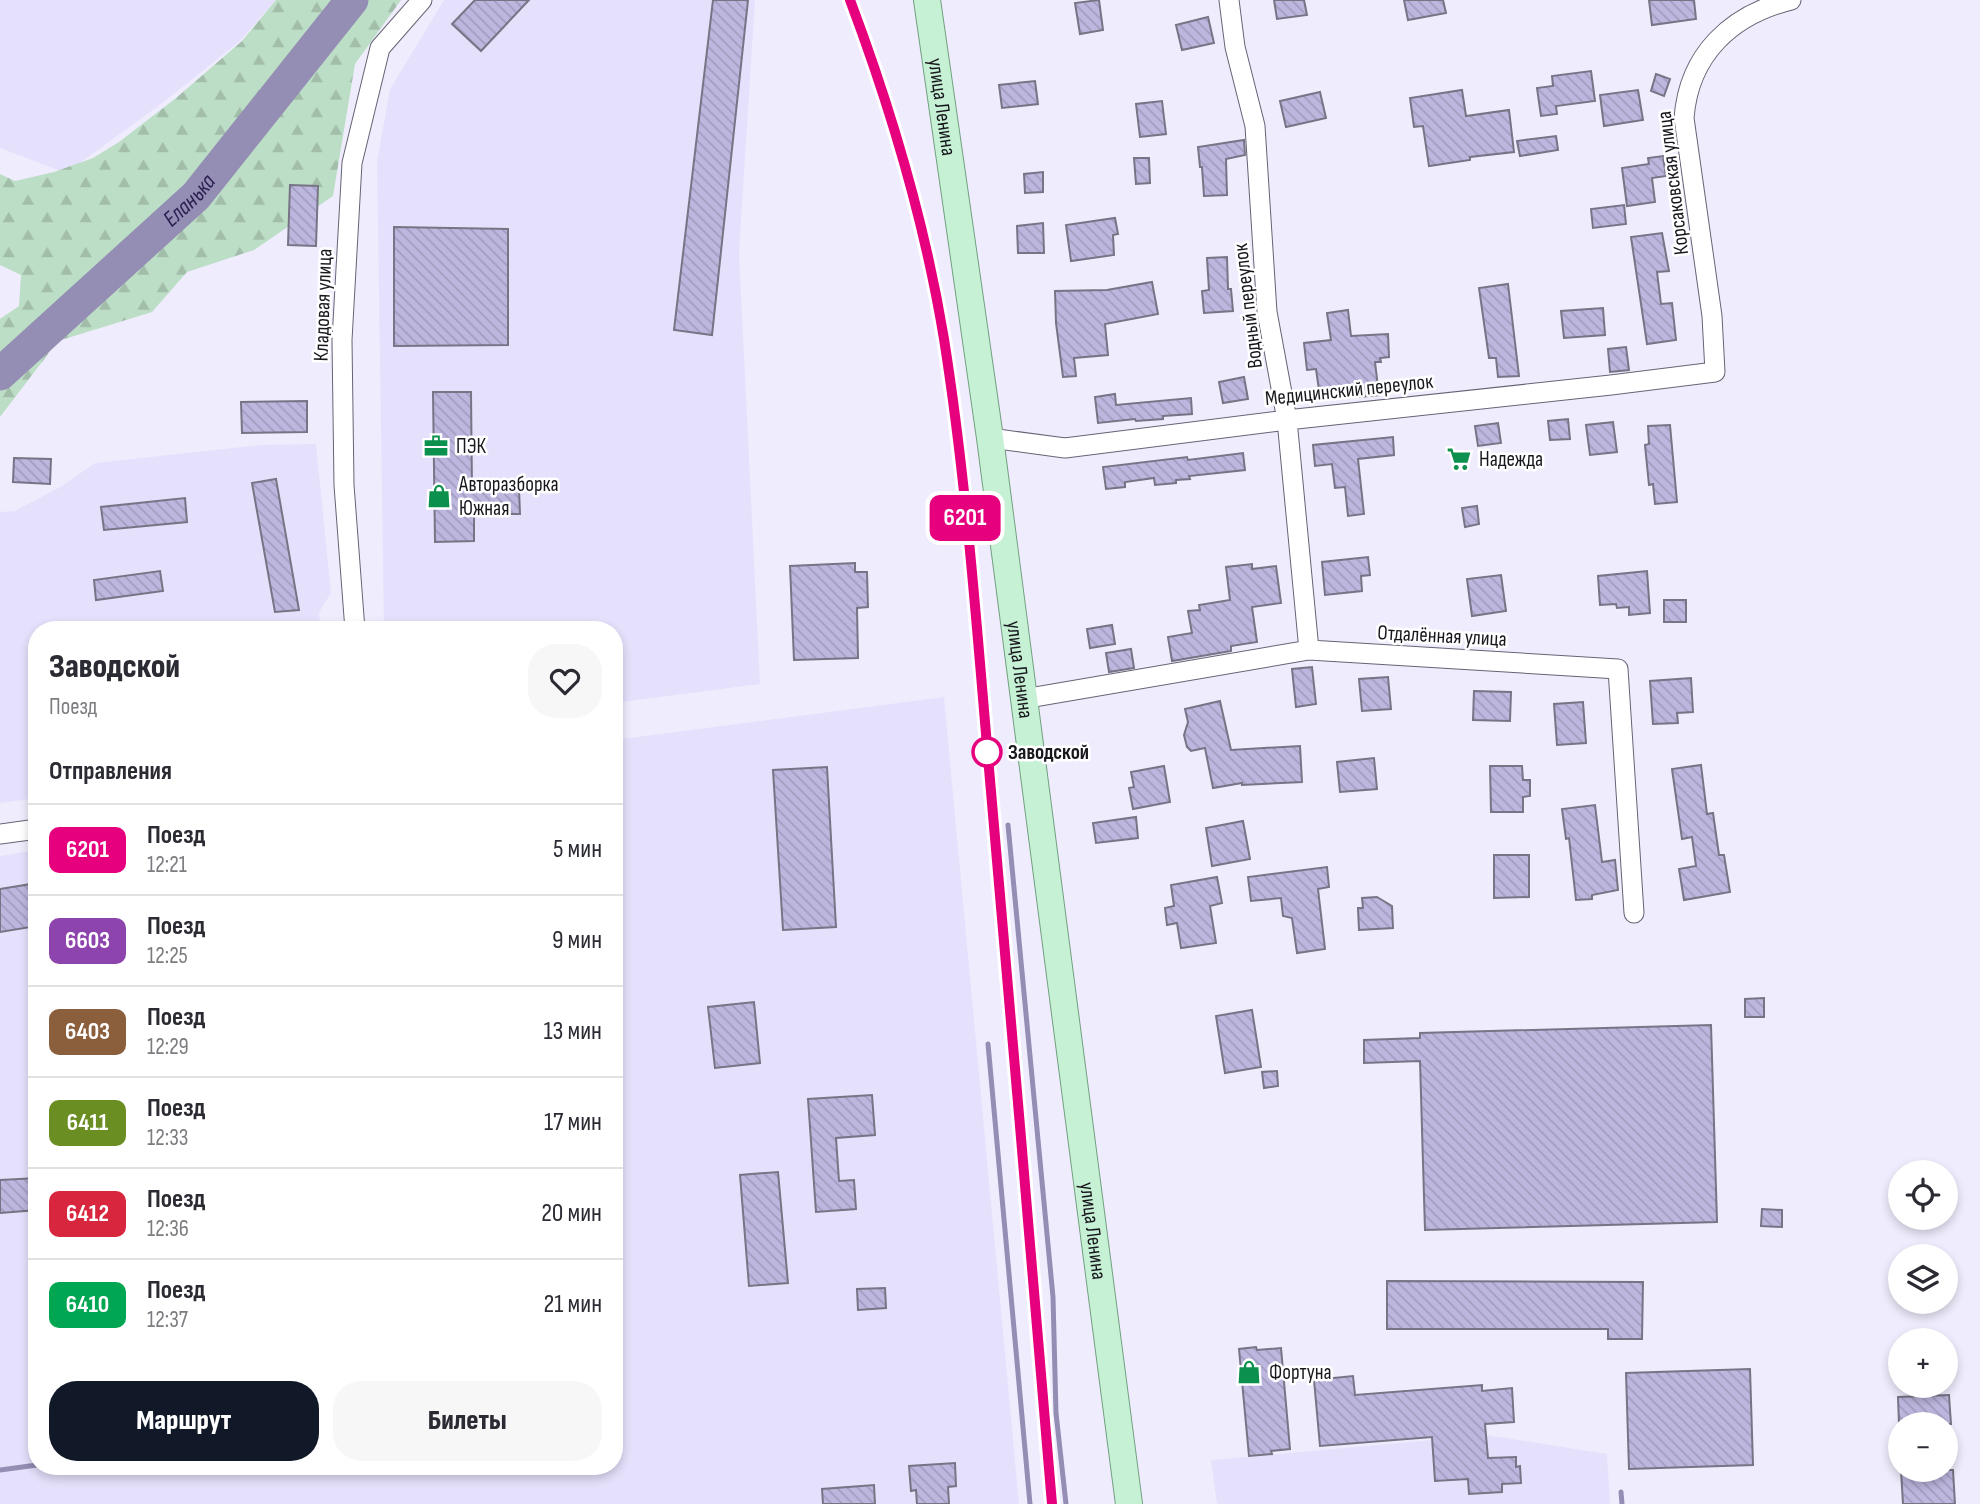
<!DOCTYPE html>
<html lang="ru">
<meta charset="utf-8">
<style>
:root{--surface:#fff;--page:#f7f7f7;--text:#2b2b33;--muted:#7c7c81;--line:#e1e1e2;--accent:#111827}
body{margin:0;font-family:"Sofia Sans Condensed",sans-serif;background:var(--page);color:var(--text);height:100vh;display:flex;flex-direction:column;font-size:26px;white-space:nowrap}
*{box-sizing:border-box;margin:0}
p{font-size:23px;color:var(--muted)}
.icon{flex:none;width:38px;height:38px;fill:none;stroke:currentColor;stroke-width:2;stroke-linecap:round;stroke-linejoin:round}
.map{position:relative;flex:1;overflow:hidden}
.details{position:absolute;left:28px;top:621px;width:595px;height:854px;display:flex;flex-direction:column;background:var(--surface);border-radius:28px;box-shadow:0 4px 10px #0003}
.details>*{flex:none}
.badge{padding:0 14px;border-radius:10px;font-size:24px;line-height:46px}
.tools{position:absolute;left:1888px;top:1160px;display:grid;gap:14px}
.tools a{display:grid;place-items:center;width:70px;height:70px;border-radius:50%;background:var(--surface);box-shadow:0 4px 10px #0003;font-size:35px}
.map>.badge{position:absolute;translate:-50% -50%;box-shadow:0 0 0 4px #fff}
h2{padding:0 21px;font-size:26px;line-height:63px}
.round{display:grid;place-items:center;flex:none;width:74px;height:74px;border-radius:28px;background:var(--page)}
.headline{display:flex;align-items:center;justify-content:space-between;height:119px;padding:0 21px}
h1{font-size:33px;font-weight:800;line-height:52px}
.button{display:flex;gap:14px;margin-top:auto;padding:14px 21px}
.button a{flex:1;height:80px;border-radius:28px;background:var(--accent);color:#fff;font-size:28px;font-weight:800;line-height:80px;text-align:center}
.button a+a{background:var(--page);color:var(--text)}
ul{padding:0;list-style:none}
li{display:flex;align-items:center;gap:21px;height:91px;padding:0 21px;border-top:2px solid var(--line)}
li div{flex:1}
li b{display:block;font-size:26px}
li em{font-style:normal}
li .badge{min-width:77px;font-weight:700;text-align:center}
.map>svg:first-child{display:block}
.built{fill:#e5e1fc}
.forest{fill:url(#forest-firs)}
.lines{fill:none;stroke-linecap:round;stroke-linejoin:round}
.stream{stroke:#948db4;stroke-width:5}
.river{stroke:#948db4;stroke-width:33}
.building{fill:url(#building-back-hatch);stroke:#767485;stroke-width:2}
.minor-casing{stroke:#666474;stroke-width:21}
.major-casing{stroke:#729f81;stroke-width:28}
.minor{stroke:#fff;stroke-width:19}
.major{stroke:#c7f1d4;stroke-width:26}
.rail{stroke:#35343d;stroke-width:5;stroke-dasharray:12 12;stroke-linecap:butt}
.line-casing{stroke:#fff;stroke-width:16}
.line{stroke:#e6007e;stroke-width:10}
.stop-dot{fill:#fff;stroke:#e6007e;stroke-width:3.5}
.labels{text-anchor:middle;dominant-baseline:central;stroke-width:5;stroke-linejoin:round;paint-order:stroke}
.street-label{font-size:21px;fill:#18171e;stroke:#fff}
.poi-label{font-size:21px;fill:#18171e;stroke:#fff;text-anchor:start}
.stop-label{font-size:21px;font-weight:bold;fill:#18171e;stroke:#fff;text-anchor:start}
.water-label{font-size:23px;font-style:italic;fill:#2b1e50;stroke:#fff}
</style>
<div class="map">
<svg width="1980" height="1504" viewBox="0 0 1980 1504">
<defs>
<pattern id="forest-firs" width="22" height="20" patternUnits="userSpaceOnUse" patternTransform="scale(1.75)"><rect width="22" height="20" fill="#bddec6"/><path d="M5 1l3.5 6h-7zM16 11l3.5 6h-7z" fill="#a2beaa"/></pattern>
<pattern id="building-back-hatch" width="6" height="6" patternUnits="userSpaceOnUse" patternTransform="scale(1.75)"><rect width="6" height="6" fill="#bdb7df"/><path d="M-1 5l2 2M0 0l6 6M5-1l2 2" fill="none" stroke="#a29dbf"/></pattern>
</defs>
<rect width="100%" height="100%" fill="#efedfd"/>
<path class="built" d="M0,0H276L239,42L161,104L66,173L0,148Z
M444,0H755L739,252L760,684L614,703V630H384L377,162L390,89Z
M316,444L331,593L319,612L320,625L333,630H37V798L0,803V512L15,511L62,486L95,463L260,445Z
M944,697L1019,1504H0V856L37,850V1466H614V740Z
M1487,1435L1607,1454L1610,1504H1217L1211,1460Z"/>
<path class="forest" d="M276,0H401L355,64L333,196L254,250L187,272L152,312L58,341L0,417V319L19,306L21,275L0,265V174L15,181L54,172L93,158L119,142L176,98L242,41Z"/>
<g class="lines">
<path class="stream" d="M1008,825L1053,1297L1056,1413L1066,1504
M988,1044L1030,1504
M0,1470L37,1465
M1621,1492L1622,1504"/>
<path class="river" id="s1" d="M0,374L196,196L352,0"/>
</g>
<path class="building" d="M475,0H529L481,51L452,24Z
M713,0H748L712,335L674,330Z
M1099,0L1103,30L1080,34L1075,3Z
M1274,0H1304L1307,15L1277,19Z
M1404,0H1443L1446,13L1408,20Z
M1649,0H1694L1696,19L1652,25Z
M1208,17L1214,43L1182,50L1176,25Z
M1591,71L1595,101L1556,106L1557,114L1541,116L1537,88L1553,86L1552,76Z
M1656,74L1670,79L1664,96L1651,91Z
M1035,81L1038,104L1002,108L999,85Z
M1462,90L1466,116L1509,110L1514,152L1470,157V160L1429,166L1423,126L1414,127L1410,98Z
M1638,90L1643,120L1604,126L1600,95Z
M1320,92L1326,118L1286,127L1280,101Z
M1162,101L1166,134L1140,137L1136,104Z
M1556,136L1558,150L1520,156L1517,141Z
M1244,140L1245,155L1226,159L1227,195L1204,196L1202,167H1200L1198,147Z
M1663,156L1666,176L1652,178L1655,202L1627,206L1622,168L1649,164L1648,158Z
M1134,158H1149L1150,183L1136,184Z
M1043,172V192L1025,193L1024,174Z
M290,185L318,186L316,246L288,245Z
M1624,205L1626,224L1593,228L1591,209Z
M1115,218L1118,234L1113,235L1114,255L1071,261L1066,225Z
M1043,223L1044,253H1018L1017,226Z
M394,227L508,229V345L394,346Z
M1662,233L1669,271L1657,272L1661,304L1672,303L1676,340L1647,344L1631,237Z
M1227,257L1228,289H1231L1233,311L1204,313L1202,291L1209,290L1207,258Z
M1152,282L1158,314L1105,324L1108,355L1074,358L1076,376L1063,377L1056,323L1055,291L1107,290Z
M1508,284L1519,376L1498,377L1496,358H1489L1479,288Z
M1603,308L1605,335L1564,338L1561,311Z
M1348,310L1351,336L1388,334L1389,357L1380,358L1381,362H1375L1379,395L1360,397L1359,386L1319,390L1316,369L1307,370L1304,343L1331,340L1327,313Z
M1626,347L1629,370L1610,372L1608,349Z
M1244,377L1248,399L1223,403L1219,382Z
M433,392H471L472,490L519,489L520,514H474V541L435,542Z
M1115,394L1116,405L1191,398L1192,414L1163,416V419L1136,421L1135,419L1098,423L1095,397Z
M307,401V432L242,433L241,402Z
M1568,419L1570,439L1550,440L1548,421Z
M1613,422L1617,452L1590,455L1586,425Z
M1498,423L1501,443L1478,446L1475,426Z
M1670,425L1677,502L1655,504L1653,484L1649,485L1645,445L1649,444L1648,426Z
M1393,437L1394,455L1358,459L1364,514L1348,516L1345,487L1335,488L1332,464L1315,466L1313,445Z
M1243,453L1245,470L1189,476L1190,479L1176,480V483L1155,485L1154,478L1125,482V487L1106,489L1103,467L1187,457L1188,460Z
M14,458L51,459L50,484L13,482Z
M276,479L299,610L275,612L252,483Z
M185,498L187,522L104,530L101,507Z
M1477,506L1479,524L1465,527L1462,508Z
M1368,557L1370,575L1361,576L1362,591L1325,595L1322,562Z
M855,563V572H867L868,607L857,608L858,658L794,660L790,566Z
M1252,564V569L1276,566L1281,603L1252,607L1257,642L1231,646V651L1172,661L1168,637L1192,633L1188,611L1200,610L1199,605L1230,600L1226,567Z
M160,571L163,591L96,600L94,580Z
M1647,571L1650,613L1629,615V607L1617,608L1616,604L1600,605L1598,576Z
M1501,575L1506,611L1472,616L1467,579Z
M1664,600H1686V622H1664Z
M1112,625L1115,644L1090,648L1087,629Z
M1131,649L1134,668L1109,672L1106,653Z
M1312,667L1316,704L1296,707L1292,669Z
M1388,677L1391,709L1362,711L1359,679Z
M1691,678L1693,712L1677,713L1678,723L1653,724L1650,681Z
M1474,691L1511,692L1510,721L1473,720Z
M1220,701L1231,750L1300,746L1302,782L1242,785V783L1213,788L1205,748L1191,751L1187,747L1184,735L1188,722L1185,709Z
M1583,702L1586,743L1557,745L1554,704Z
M1374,758L1377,789L1340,792L1337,762Z
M1701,765L1707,814L1713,813L1719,855H1724L1730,892L1684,900L1679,869L1696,866L1692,837L1682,839L1672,769Z
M1164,766L1170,802L1133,809L1129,788L1134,787L1131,772Z
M1490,766H1522L1523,780H1530V796L1523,797V812H1491Z
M827,767L836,927L783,930L773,770Z
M1595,805L1602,862L1615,860L1618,890L1592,895V899L1576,900L1569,838L1566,839L1562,809Z
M1136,817L1138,838L1096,843L1093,823Z
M1243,821L1250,859L1212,866L1206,828Z
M1494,855H1529V897L1494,898Z
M1327,867L1329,887L1318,889L1325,949L1297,953L1292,918L1283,916L1281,898L1251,901L1248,877Z
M1217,877L1222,903L1210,906L1216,943L1181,948L1177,923L1167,925L1165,908L1174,906L1171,885Z
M37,883V926L0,932V889Z
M1377,897L1392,906L1393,928L1359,930L1358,908H1363L1362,898Z
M1764,998V1017H1745V999Z
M754,1002L760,1063L715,1068L708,1007Z
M1252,1010L1261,1067L1225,1073L1216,1016Z
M1711,1025L1717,1222L1425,1230L1420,1061L1364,1063V1040L1420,1038V1033Z
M1277,1071L1278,1086L1264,1088L1262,1072Z
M872,1095L875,1135L836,1138L839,1181L854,1180L856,1209L816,1212L808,1099Z
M778,1172L788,1283L749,1286L740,1175Z
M37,1178V1210L0,1213V1180Z
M1762,1209L1782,1210V1227L1761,1226Z
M1387,1281L1643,1282L1642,1339H1608V1329H1387Z
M885,1288L886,1308L858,1310L857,1289Z
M1256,1347L1257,1350L1281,1348L1290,1449L1271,1451L1272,1454L1249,1456L1239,1349Z
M1750,1369L1753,1465L1629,1469L1626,1373Z
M1353,1376L1355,1395L1482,1385V1391L1512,1388L1514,1422L1485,1424L1488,1458L1516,1457V1467L1520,1466L1521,1483L1502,1484V1492L1469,1494L1468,1479L1435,1481L1432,1437L1320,1446L1314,1380Z
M1949,1395L1951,1424H1899L1898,1397Z
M955,1463L956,1486L948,1487L949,1504H917L916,1490L911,1491L909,1466Z
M1901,1470H1953L1955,1504H1903Z
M874,1485L875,1504H823L822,1489Z"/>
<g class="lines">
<g class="minor-casing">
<path id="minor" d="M1229,0L1235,47L1255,126L1267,312L1287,420L1309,650
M990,438L1065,448L1287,420L1611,385L1715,372L1712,316L1684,118C1689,54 1731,15 1791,0
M355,630L344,485L342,340L352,163L380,48L422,0
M1023,699L1309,650L1618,669L1634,913
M0,834L37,829"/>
</g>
<g class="major-casing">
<g id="major">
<path id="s2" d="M927,0L990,438L1129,1504"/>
</g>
</g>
<use href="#minor" class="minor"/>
<use href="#major" class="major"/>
<path class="rail" d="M850,0C891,110 925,223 944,339C968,492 978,648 992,803C1012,1037 1032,1270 1052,1504"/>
</g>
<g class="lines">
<g class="line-casing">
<path id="line" d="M850,0C891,109 925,223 944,339C967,484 977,633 990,780C1011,1021 1032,1263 1052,1504"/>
</g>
<use href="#line" class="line"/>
</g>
<defs>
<g id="office-bare" transform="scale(1.89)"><path d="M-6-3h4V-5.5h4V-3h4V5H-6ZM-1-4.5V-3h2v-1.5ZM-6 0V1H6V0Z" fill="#0c904d" stroke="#fff" stroke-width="2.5" paint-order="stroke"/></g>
<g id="supermarket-bare" transform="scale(1.89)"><path d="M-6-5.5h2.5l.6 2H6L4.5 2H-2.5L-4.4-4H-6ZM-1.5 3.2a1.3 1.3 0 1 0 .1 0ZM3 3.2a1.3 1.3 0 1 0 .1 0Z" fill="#0c904d" stroke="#fff" stroke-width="2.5" paint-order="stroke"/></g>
<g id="shop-bare" transform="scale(1.89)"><path d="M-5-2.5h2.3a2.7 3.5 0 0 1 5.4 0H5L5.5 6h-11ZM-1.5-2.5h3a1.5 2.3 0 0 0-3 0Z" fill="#0c904d" stroke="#fff" stroke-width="2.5" paint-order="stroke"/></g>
</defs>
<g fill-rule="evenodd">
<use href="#office-bare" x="436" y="446"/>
<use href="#supermarket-bare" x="1459" y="459"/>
<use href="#shop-bare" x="439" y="496"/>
<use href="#shop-bare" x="1249" y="1372"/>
</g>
<circle class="stop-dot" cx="987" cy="752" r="14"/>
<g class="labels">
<g class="street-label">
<text stroke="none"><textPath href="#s2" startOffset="108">улица Ленина</textPath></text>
<text transform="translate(1673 183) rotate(-97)">Корсаковская улица</text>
<text transform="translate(323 305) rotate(-88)">Кладовая улица</text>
<text transform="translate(1248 306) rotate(-97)">Водный переулок</text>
<text transform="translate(1349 390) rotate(-6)">Медицинский переулок</text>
<text transform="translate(1442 636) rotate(3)">Отдалённая улица</text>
<text stroke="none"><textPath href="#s2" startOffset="676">улица Ленина</textPath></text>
<text stroke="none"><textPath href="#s2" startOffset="1242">улица Ленина</textPath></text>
</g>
<g class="poi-label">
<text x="456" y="446">ПЭК</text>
<text x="1479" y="459">Надежда</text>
<text x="459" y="484">Авторазборка<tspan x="459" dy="24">Южная</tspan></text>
<text x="1269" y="1372">Фортуна</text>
</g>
<g class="stop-label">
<text x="1008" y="752">Заводской</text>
</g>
<g class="water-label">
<text stroke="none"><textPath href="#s1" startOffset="257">Еланька</textPath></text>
</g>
</g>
</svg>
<div class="tools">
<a><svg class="icon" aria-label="locate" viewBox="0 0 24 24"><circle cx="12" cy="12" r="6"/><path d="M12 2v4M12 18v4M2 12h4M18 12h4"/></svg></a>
<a><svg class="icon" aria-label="layers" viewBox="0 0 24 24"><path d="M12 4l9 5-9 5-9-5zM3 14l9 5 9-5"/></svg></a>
<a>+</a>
<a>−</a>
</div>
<b class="badge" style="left:965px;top:518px;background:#e6007e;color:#fff">6201</b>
<section class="details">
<div class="headline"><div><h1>Заводской</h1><p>Поезд</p></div><a class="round"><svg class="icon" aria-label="heart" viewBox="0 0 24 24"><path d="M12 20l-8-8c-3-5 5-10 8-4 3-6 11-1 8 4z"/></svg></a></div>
<h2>Отправления</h2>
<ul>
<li><span class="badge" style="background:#e6007e;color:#fff">6201</span><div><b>Поезд</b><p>12:21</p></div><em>5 мин</em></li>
<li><span class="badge" style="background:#8e44ad;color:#fff">6603</span><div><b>Поезд</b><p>12:25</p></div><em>9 мин</em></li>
<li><span class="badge" style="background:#8b5e3c;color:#fff">6403</span><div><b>Поезд</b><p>12:29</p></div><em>13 мин</em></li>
<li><span class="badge" style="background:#6b8e23;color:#fff">6411</span><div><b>Поезд</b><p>12:33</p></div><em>17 мин</em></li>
<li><span class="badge" style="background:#d7263d;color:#fff">6412</span><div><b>Поезд</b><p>12:36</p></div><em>20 мин</em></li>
<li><span class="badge" style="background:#00a651;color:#fff">6410</span><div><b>Поезд</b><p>12:37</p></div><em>21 мин</em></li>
</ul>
<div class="button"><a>Маршрут</a><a>Билеты</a></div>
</section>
</div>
